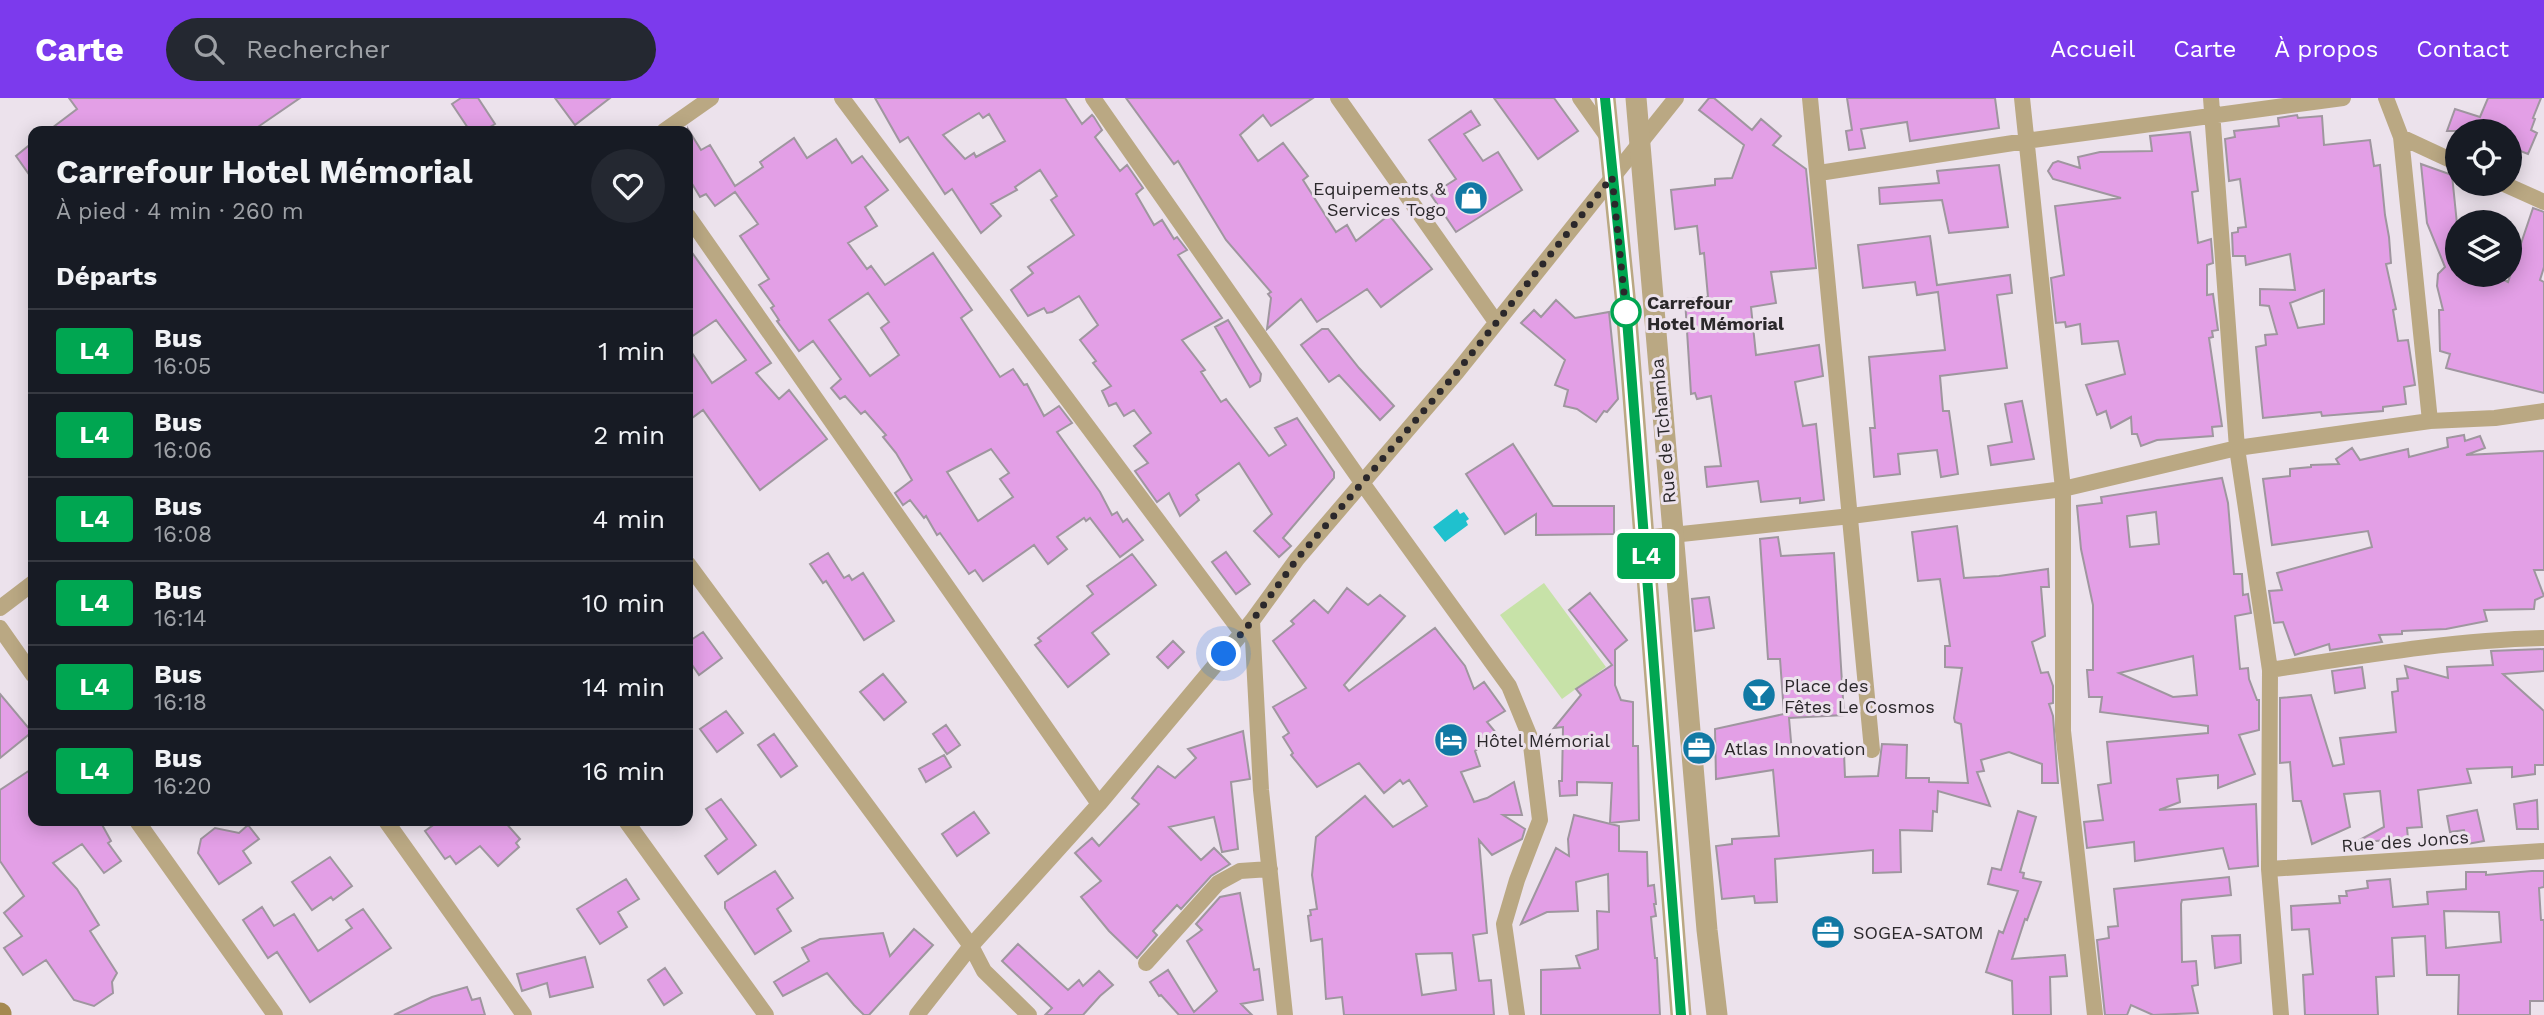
<!DOCTYPE html>
<html lang="fr">
<meta charset="utf-8">
<style>
:root{--surface:#171b24;--page:#242831;--text:#f1f3f6;--muted:#9ea1a6;--line:#363941;--accent:#7c3aed}
body{margin:0;font-family:"Work Sans",sans-serif;background:var(--page);color:var(--text);height:100vh;display:flex;flex-direction:column;font-size:26px;white-space:nowrap}
*{box-sizing:border-box;margin:0}
p{font-size:23px;color:var(--muted)}
.icon{flex:none;width:38px;height:38px;fill:none;stroke:currentColor;stroke-width:2;stroke-linecap:round;stroke-linejoin:round}
.map{position:relative;flex:1;overflow:hidden}
.panel{position:absolute;left:28px;top:28px;width:665px;height:700px;display:flex;flex-direction:column;background:var(--surface);border-radius:14px;box-shadow:0 4px 18px #0003}
.panel>*{flex:none}
.badge{padding:0 14px;border-radius:5px;font-size:24px;line-height:46px}
.fabs{position:absolute;left:2445px;top:21px;display:grid;gap:14px}
.fabs a{display:grid;place-items:center;width:77px;height:77px;border-radius:50%;background:var(--surface);box-shadow:0 4px 18px #0003;font-size:35px}
.you{position:absolute;width:35px;height:35px;margin:-18px;border:5px solid #fff;border-radius:50%;background:#1a73e8;box-shadow:0 0 0 10px #1a73e833}
.map>.badge{position:absolute;translate:-50% -50%;box-shadow:0 0 0 4px #fff}
h2{padding:0 28px;font-size:26px;line-height:63px}
.round{display:grid;place-items:center;flex:none;width:74px;height:74px;border-radius:37px;background:var(--page)}
.headline{display:flex;align-items:center;justify-content:space-between;height:119px;padding:0 28px}
h1{font-size:33px;font-weight:700;line-height:52px}
ul{padding:0;list-style:none}
li{display:flex;align-items:center;gap:21px;height:84px;padding:0 28px;border-top:2px solid var(--line)}
li div{flex:1}
li b{display:block;font-size:26px}
li em{font-style:normal}
li .badge{min-width:77px;font-weight:700;text-align:center}
header{display:flex;align-items:center;gap:42px;box-sizing:border-box;height:98px;padding:0 35px;background:var(--accent);color:#fff}
header strong{font-size:33px}
nav{display:flex;gap:38px;margin-inline-start:auto;font-size:24px}
.search{width:490px;height:63px;background:var(--page);display:flex;align-items:center;gap:18px;box-sizing:border-box;padding:0 24px;border-radius:38px;color:var(--muted);font-size:26px}
.map>svg:first-child{display:block}
.green{fill:#c7e2a8}
.water{fill:#1fc1ce}
.building{fill:#e39fe6;stroke:#9f969f;stroke-width:2;fill-rule:evenodd}
.lines{fill:none;stroke-linecap:round;stroke-linejoin:round}
.minor{stroke:#baa883;stroke-width:16}
.tertiary{stroke:#baa883;stroke-width:21}
.secondary{stroke:#a58950;stroke-width:23}
.line-casing{stroke:#fff;stroke-width:16}
.line{stroke:#00a651;stroke-width:10}
.walk{stroke:#2b282b;stroke-width:7;stroke-dasharray:0 12.6}
.stop-dot{fill:#fff;stroke:#00a651;stroke-width:3.5}
.labels{text-anchor:middle;dominant-baseline:central;stroke-width:6;stroke-linejoin:round;paint-order:stroke}
.poi-label{font-size:18px;fill:#2b282b;stroke:#ece2ec;text-anchor:start}
.stop-label{font-size:18px;font-weight:bold;fill:#2b282b;stroke:#ece2ec;text-anchor:start}
.street-label{font-size:18px;fill:#2b282b;stroke:#ece2ec}
</style>
<header>
<strong>Carte</strong>
<div class="search"><svg class="icon" aria-label="search" viewBox="0 0 24 24"><circle cx="10" cy="10" r="6"/><path d="M15 15l6 6"/></svg>Rechercher</div>
<nav><a>Accueil</a><a>Carte</a><a>À propos</a><a>Contact</a></nav>
</header>
<div class="map">
<svg width="2544" height="917" viewBox="0 0 2544 917">
<rect width="100%" height="100%" fill="#ece2ec"/>
<path class="green" d="M1544,485L1606,569L1562,601L1500,517Z"/>
<path class="water" d="M1457,411L1460,416L1464,414L1469,421L1466,423L1468,427L1445,444L1433,429Z"/>
<path class="building" d="M69,0H300L252,33H48L77,11Z
M461,0H478L495,26L483,33H470L452,6Z
M555,0H610L575,27Z
M875,0H1065L1082,26L1092,17L1094,19L1102,32L1095,39L1120,73L1127,67L1143,90L1136,96L1154,127L1162,122L1174,141L1177,139L1187,152L1178,157L1222,220L1182,242L1205,272L1201,274L1221,304L1226,301L1269,358L1286,347L1275,330L1297,320L1334,374V380L1283,440L1291,448L1279,459L1254,433L1272,416L1239,365L1196,397L1199,402L1180,418L1169,395L1157,404L1135,373L1148,365L1134,348L1151,335L1134,312L1124,318L1116,305L1109,308L1102,293L1111,288L1093,265L1096,263L1080,242L1098,227L1079,198L1052,214L1047,215L1044,210L1028,218L1011,192L1033,175L1028,169L1074,137L1051,102L1057,98L1040,72L1015,89L1017,92L991,106L1001,118L981,135L952,91L945,96L908,39L900,44ZM979,15L983,20L989,16L1005,43L976,59L974,55L965,61L943,37Z
M1126,0H1313L1271,28L1263,17L1240,37L1258,63L1283,45L1308,78L1303,82L1336,134L1347,127L1356,143L1389,117L1432,171L1381,209L1367,191L1317,224L1301,201L1267,231L1271,200L1268,196L1271,194L1226,142L1178,63L1174,66Z
M1494,0H1554L1578,33L1538,61Z
M1709,0H1714L1752,32L1761,21L1781,38L1773,47L1806,71L1816,170L1771,174L1776,205L1751,209L1756,257L1819,247L1823,278L1795,284L1803,328L1816,326L1824,402L1800,405V400L1761,404L1758,383L1707,389L1705,369L1721,368L1711,298L1697,301L1695,295L1691,296L1685,201L1708,199L1704,155L1700,156L1697,128L1675,131L1671,92L1715,87V81L1732,80L1744,47L1699,12Z
M1847,0H1995L1999,30L1910,43L1907,24L1861,31L1865,50L1849,52L1846,33L1852,32Z
M2488,0H2541L2533,20L2535,21L2531,32L2537,35L2528,56L2510,49V33H2447L2455,11L2480,19Z
M1471,13L1480,27L1464,36L1483,63L1498,54L1522,92L1456,134L1431,97L1456,81L1429,42Z
M2297,17L2298,20L2322,18L2324,47L2370,42L2374,68L2380,67L2385,117L2389,139L2391,165L2386,166L2396,211L2393,212L2398,243L2408,242L2415,287L2404,289L2406,306L2383,309V313L2322,318L2321,314L2263,320L2256,249L2266,247L2265,237L2277,236L2269,208L2260,207V191L2295,192L2290,156L2246,167L2245,158H2233L2232,135L2238,134V130L2246,129L2240,81L2229,83L2225,41L2235,39L2234,33L2279,28L2278,20ZM2324,192V226L2298,230L2290,205Z
M688,31L701,52L710,47L735,88L763,69L760,64L794,40L807,60L836,41L852,65L862,58L888,92L865,109L877,128L848,145L867,171L871,168L885,187L933,155L972,212L961,220L1000,279L1013,271L1024,287L1027,286L1044,318L1059,308L1072,325L1057,334L1100,394L1112,417L1117,414L1123,424L1127,421L1143,442L1120,459L1090,420L1086,423L1084,420L1057,439L1067,451L1048,466L1034,447L983,483L975,472L969,476L940,435L937,437L926,418L924,420L910,402L903,407L895,395L912,382L896,355L883,339L886,337L865,313L861,316L845,298L840,301L831,290L841,281L813,243L799,253L777,223L779,222L771,210L774,208L759,187L769,181L740,138L758,126L735,94L715,108L706,96L700,99L688,79ZM868,195L889,224L881,230L899,257L870,278L829,222ZM991,351L1009,375L1000,381L1013,399L978,423L947,374Z
M2190,34L2198,93L2192,94L2198,145L2211,141L2213,165L2207,167V197L2213,196L2218,232L2212,233L2213,239L2209,240L2222,328L2212,329L2213,338L2157,342L2141,348L2137,336H2132L2131,319L2111,330L2106,313L2097,317L2086,287L2125,276L2118,243L2082,246L2080,226L2066,229L2065,224L2056,225L2051,180L2064,177L2055,108L2121,100L2053,81L2048,73L2053,65L2058,63L2080,70L2078,59L2100,54L2152,53L2150,38Z
M33,44V82L16,58Z
M2421,66L2452,77L2457,126V177H2494L2508,184L2533,110L2544,114V169L2540,182L2544,184V295L2446,270L2450,256L2440,253L2439,212H2443L2437,188L2438,176L2445,169L2427,125Z
M1999,67L2008,129L1949,135L1942,102L1880,106L1879,90L1939,85L1937,73Z
M1930,138L1937,187L2010,177L2012,195L1997,197L2007,270L1940,278L1943,313H1949L1958,376L1941,379L1937,352L1898,356L1900,376L1874,379L1870,330H1875L1869,259L1945,252L1938,194L1917,197L1915,184L1863,190L1858,147Z
M688,149L771,265L756,275L779,301L789,292L827,341L760,392L703,312L688,323V249L712,285L746,262L716,222L688,241Z
M1556,202L1575,220L1609,214L1618,301L1607,314L1604,313L1596,324L1577,311L1564,308L1568,292L1555,287L1565,262L1521,225L1534,212L1541,219Z
M1228,222L1261,276L1260,283L1250,289L1215,229Z
M1322,231H1328L1359,270L1394,308L1380,322L1339,277L1329,284L1301,247Z
M2022,303L2034,361L1991,367L1988,348L2012,344L2005,306Z
M2464,337L2465,343L2480,338L2485,350L2466,357L2544,353V472H2534L2544,498L2535,502L2534,511L2484,512L2487,523L2446,531L2402,533V536L2379,537L2382,544L2330,552L2329,546L2295,557L2283,524L2274,525L2269,493L2282,492L2277,475L2372,449L2368,433L2272,447L2263,381L2290,378V371L2311,369V367L2339,366L2336,361L2352,350L2360,362L2408,351L2409,359L2448,349L2447,340Z
M1513,346L1553,408H1614V436L1536,437V416L1505,436L1466,376Z
M2222,380L2228,405L2234,476H2242L2243,497L2248,496L2251,515L2235,518L2240,571L2248,570L2249,581L2257,602H2259V632L2239,637L2255,676L2218,690V677L2177,681L2180,704L2159,712L2256,706L2258,768L2229,771L2223,750L2135,763L2134,744L2087,750L2084,724L2103,722L2098,687L2111,685L2107,644L2208,635V628L2100,614L2102,599H2089L2087,572H2093V507L2081,451L2077,408L2102,405L2101,399ZM2156,414L2159,446L2130,449L2127,418ZM2193,558L2197,597L2173,599L2119,575Z
M1957,428L1964,480L1999,478L2048,471L2049,489H2041L2045,538L2032,544L2041,575L2048,574L2053,588V605L2049,606L2053,618L2058,685H2042V666L2009,654L1981,662L1984,673L1977,674L1990,708L1938,693L1937,714L1933,713L1932,733L1900,732L1901,774L1873,775V752L1775,761L1777,804L1755,805L1754,798L1722,801L1716,748L1732,746V741L1779,738L1773,672L1716,681L1715,631L1784,616L1780,561H1768L1760,441L1778,439L1781,458L1834,455L1844,617L1789,620L1792,655H1844L1845,679L1878,678L1882,646L1907,647L1906,680H1929V684L1968,685L1961,626L1955,624L1954,620L1962,570L1945,569V548H1950L1940,481L1918,483L1912,434Z
M1226,454L1250,486L1236,496L1212,464Z
M828,455L844,480L849,477L852,482L863,475L894,523L864,542L826,483L823,485L810,466Z
M1132,456L1156,487L1092,535L1109,556L1068,589L1035,547L1041,543L1038,540L1093,496L1087,488Z
M1347,490L1368,507L1380,497L1405,518L1344,587L1349,593L1435,530L1465,568L1474,591L1484,584L1505,613L1487,624L1497,636L1475,653L1480,668L1461,674L1474,704L1487,700L1514,684L1522,717H1503L1525,731L1522,741L1492,757L1479,742L1487,835L1473,837L1479,883L1491,882L1494,917H1344L1342,899L1326,901L1322,841L1311,843L1308,818L1311,817L1310,812L1317,811L1312,777L1316,739L1365,698L1393,729L1427,708L1409,682L1403,686L1400,682L1384,695L1359,665L1317,689L1291,657L1293,655L1283,639L1289,635L1273,609L1306,590L1273,543L1294,526L1291,523L1314,502L1328,515ZM1452,855L1456,892L1422,897L1416,856Z
M1590,495L1627,542L1615,552V587L1621,602L1633,604V648H1638L1639,722L1610,725L1612,685L1577,684V697L1560,698L1559,683H1562L1563,629L1554,630L1581,597L1576,591L1612,567L1569,512Z
M1709,499L1714,530L1695,533L1692,501Z
M703,534L722,560L699,577L688,561V544Z
M1173,543L1184,554L1168,570L1157,559Z
M2544,551V573L2503,576L2544,613V667H2535V676L2512,679V669L2467,671L2471,685L2418,692L2422,729L2407,730L2408,740L2354,745L2384,729L2380,693L2344,696L2350,729L2312,746L2301,703H2293L2290,664L2280,665V600L2311,597L2333,668L2344,666L2340,640L2396,634L2392,594L2398,593L2397,581L2408,580L2405,568L2448,580L2447,569L2493,567L2491,553Z
M2362,569L2365,590L2335,595L2332,573Z
M883,576L906,604L884,622L860,594Z
M0,596L32,634L0,660Z
M726,613L743,635L717,654L700,631Z
M946,627L960,647L947,656L933,636Z
M1243,633L1250,681L1231,684L1238,751L1222,754L1214,719L1169,729L1201,762L1214,750L1230,766L1211,778L1181,811L1177,807L1153,833L1157,837L1137,860L1109,833L1081,799L1101,783L1075,755L1092,740L1099,748L1139,706L1132,700L1158,668L1175,680L1196,660L1188,651Z
M774,636L797,668L781,679L758,647Z
M944,657L951,669L926,684L919,671Z
M33,670V723H100L111,743L108,745L121,763L104,775L82,746L53,765L77,791L99,827L90,833L117,875L112,884L113,895L94,908L74,902L46,862L23,877L4,850L22,838L4,815L24,798L0,763V692Z
M721,701L756,747L718,776L705,758L727,741L706,711Z
M2537,702L2538,731H2517L2514,706Z
M2477,712L2484,743L2467,746L2464,732L2450,734L2447,718Z
M2018,713L2036,719L2020,774L2024,775L2023,780L2041,784L2027,822L2025,821L2012,861L2065,857L2067,878L2050,879L2051,917H2013L2012,883L1986,874L1999,833L2003,835L2018,793L1988,786L1992,770L2001,772Z
M974,714L989,735L957,758L942,736Z
M1574,717L1619,728V753L1647,754L1648,788L1654,787L1656,806H1654L1656,818L1651,819L1655,860H1657L1660,917H1541V872L1580,870L1576,858L1598,851L1597,813L1609,814L1608,776L1576,784L1578,813L1547,814L1521,826L1556,750L1569,758L1568,741Z
M439,723H504L520,741L516,745L519,749L498,768L480,748L456,766L450,758L445,761L425,733Z
M248,727L259,741L243,753L251,765L219,786L198,755L201,741L215,730L239,735Z
M330,759L352,788L333,802L331,799L312,812L292,784Z
M775,773L793,800L777,811L791,833L755,856L725,810V804Z
M2532,773H2544V789L2539,790L2541,822H2544V903H2530V917H2458L2459,877H2427L2425,838L2392,840L2394,878L2376,879L2378,917H2305L2303,877L2313,876L2309,831L2292,832L2291,808L2340,805L2339,798H2347L2346,793L2368,790L2367,783L2390,781L2393,809L2428,806L2427,794L2466,791V774H2486V777ZM2444,813L2499,814L2501,844L2446,850Z
M2229,779L2231,797L2182,802L2181,806L2182,864L2196,863L2198,887L2192,888L2198,915L2153,917L2131,907L2127,917H2105L2097,842L2109,840L2108,829L2118,828L2114,791Z
M626,781L639,801L618,814L627,829L600,846L577,811Z
M1240,795L1254,872L1259,871L1263,902L1241,906L1252,917H1179L1161,897L1159,898L1150,884L1168,872L1194,914L1217,893L1187,843L1202,832L1196,826L1220,799Z
M262,809L274,828L294,816L318,853L352,830L346,822L363,811L391,850L310,904L277,854L268,860L243,822Z
M914,831L933,847L869,917H864L854,907L827,875L783,898L774,884L809,863L802,850L820,841L883,835L890,858Z
M2240,837L2241,865L2215,870L2212,838Z
M1018,846L1068,892L1079,882L1083,888L1099,873L1113,887L1100,898L1083,917H1045L1052,910L1002,863Z
M585,859L593,889L550,899L547,885L522,893L517,876Z
M665,870L682,895L664,907L648,882Z
M467,889L472,902L480,900L485,917H394L432,899Z"/>
<g class="lines">
<path class="minor" d="M842,0L1242,535
M1093,0L1363,386L1509,588L1530,639L1540,722L1517,782L1504,826L1517,917
M1338,0L1496,224
M1580,0L1609,41
M1810,0L1872,652
M2022,0L2063,391V633L2095,917
M2211,0L2237,350L2270,572L2269,771L2281,917
M2386,0L2401,39L2430,323
M664,33L711,0
M2401,39L2457,65
M1819,75L2026,43L2343,0
M2504,86L2544,104
M688,118L1099,706
M1644,440L1851,418L2063,391L2237,350L2430,323L2495,320L2544,313
M688,466L971,848L984,873L1029,917
M0,510L33,485
M1252,523L1261,692L1285,917
M0,530L33,577
M2270,572C2361,558 2452,542 2544,540
M137,723L275,917
M386,723L524,917
M626,723L766,917
M2269,771L2544,753
M1146,865L1218,785L1240,773L1270,771
M917,917L971,848L1099,706L1252,523L1297,461L1457,274L1676,0"/>
<path class="tertiary" d="M1605,0L1626,208L1681,917
M1636,0L1707,832L1717,917"/>
<path class="secondary" d="M0,916V917"/>
</g>
<g class="lines">
<g class="line-casing">
<path id="line" d="M1605,0L1626,208L1681,917"/>
</g>
<use href="#line" class="line"/>
<path class="walk" d="M1224,556L1252,523L1297,461L1457,274L1612,79L1626,214"/>
</g>
<defs>
<g id="shop-disc" transform="scale(1.75)"><circle r="9.5" fill="#1179a4" stroke="#ece2ec"/><path d="M-5-2.5h2.3a2.7 3.5 0 0 1 5.4 0H5L5.5 6h-11ZM-1.5-2.5h3a1.5 2.3 0 0 0-3 0Z" fill="#fff"/></g>
<g id="bar-disc" transform="scale(1.75)"><circle r="9.5" fill="#1179a4" stroke="#ece2ec"/><path d="M-6-5H6L.8 .8V4.5H3.5V6h-7V4.5H-.8V.8Z" fill="#fff"/></g>
<g id="hotel-disc" transform="scale(1.75)"><circle r="9.5" fill="#1179a4" stroke="#ece2ec"/><path d="M-6-4.5h1.5V1H6V5H4.5V3h-9V5H-6ZM-4 0a1.8 1.8 0 1 1 3.6 0ZM.5 0V-2.5h3Q6-2.5 6 0Z" fill="#fff"/></g>
<g id="office-disc" transform="scale(1.75)"><circle r="9.5" fill="#1179a4" stroke="#ece2ec"/><path d="M-6-3h4V-5.5h4V-3h4V5H-6ZM-1-4.5V-3h2v-1.5ZM-6 0V1H6V0Z" fill="#fff"/></g>
</defs>
<g fill-rule="evenodd">
<use href="#shop-disc" x="1471" y="100"/>
<use href="#bar-disc" x="1759" y="597"/>
<use href="#hotel-disc" x="1451" y="642"/>
<use href="#office-disc" x="1699" y="650"/>
<use href="#office-disc" x="1828" y="834"/>
</g>
<circle class="stop-dot" cx="1626" cy="214" r="14"/>
<g class="labels">
<g class="poi-label">
<text x="1446" y="90" text-anchor="end">Equipements &amp;<tspan x="1446" dy="21">Services Togo</tspan></text>
<text x="1784" y="587">Place des<tspan x="1784" dy="21">Fêtes Le Cosmos</tspan></text>
<text x="1476" y="642">Hôtel Mémorial</text>
<text x="1724" y="650">Atlas Innovation</text>
<text x="1853" y="834">SOGEA-SATOM</text>
</g>
<g class="stop-label">
<text x="1647" y="204">Carrefour<tspan x="1647" dy="21">Hotel Mémorial</tspan></text>
</g>
<g class="street-label">
<text transform="translate(1663 333) rotate(-95)">Rue de Tchamba</text>
<text transform="translate(2405 743) rotate(-4)">Rue des Joncs</text>
</g>
</g>
</svg>
<div class="fabs">
<a><svg class="icon" aria-label="locate" viewBox="0 0 24 24"><circle cx="12" cy="12" r="6"/><path d="M12 2v4M12 18v4M2 12h4M18 12h4"/></svg></a>
<a><svg class="icon" aria-label="layers" viewBox="0 0 24 24"><path d="M12 4l9 5-9 5-9-5zM3 14l9 5 9-5"/></svg></a>
</div>
<div class="you" style="left:1224px;top:556px"></div>
<b class="badge" style="left:1646px;top:458px;background:#00a651;color:#fff">L4</b>
<section class="panel">
<div class="headline"><div><h1>Carrefour Hotel Mémorial</h1><p>À pied · 4 min · 260 m</p></div><a class="round"><svg class="icon" aria-label="heart" viewBox="0 0 24 24"><path d="M12 20l-8-8c-3-5 5-10 8-4 3-6 11-1 8 4z"/></svg></a></div>
<h2>Départs</h2>
<ul>
<li><span class="badge" style="background:#00a651;color:#fff">L4</span><div><b>Bus</b><p>16:05</p></div><em>1 min</em></li>
<li><span class="badge" style="background:#00a651;color:#fff">L4</span><div><b>Bus</b><p>16:06</p></div><em>2 min</em></li>
<li><span class="badge" style="background:#00a651;color:#fff">L4</span><div><b>Bus</b><p>16:08</p></div><em>4 min</em></li>
<li><span class="badge" style="background:#00a651;color:#fff">L4</span><div><b>Bus</b><p>16:14</p></div><em>10 min</em></li>
<li><span class="badge" style="background:#00a651;color:#fff">L4</span><div><b>Bus</b><p>16:18</p></div><em>14 min</em></li>
<li><span class="badge" style="background:#00a651;color:#fff">L4</span><div><b>Bus</b><p>16:20</p></div><em>16 min</em></li>
</ul>
</section>
</div>
